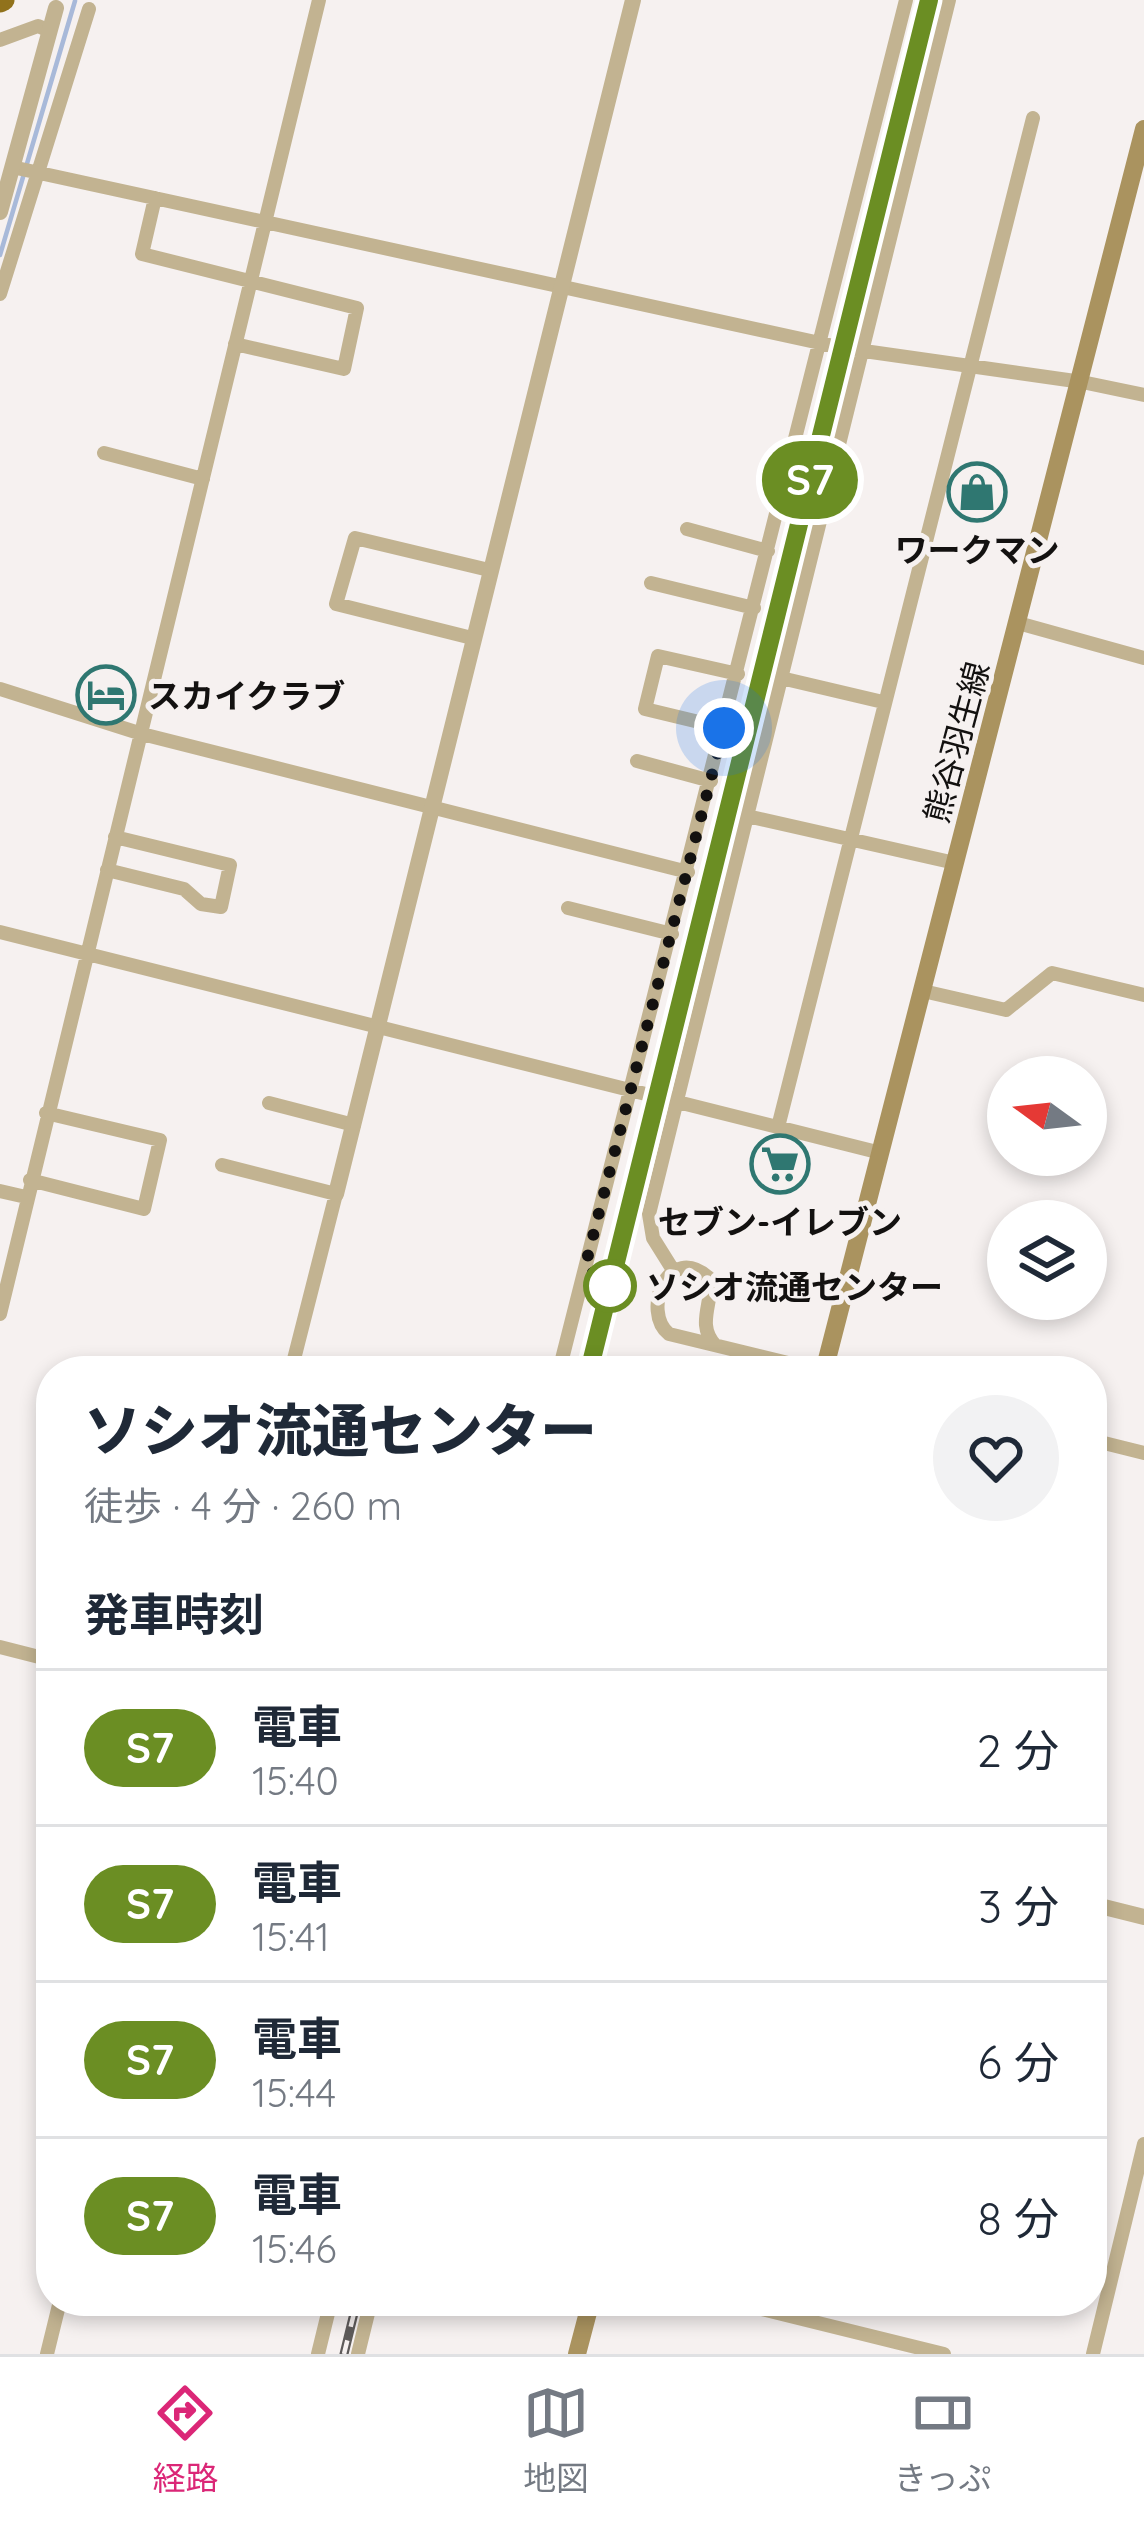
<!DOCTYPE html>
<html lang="ja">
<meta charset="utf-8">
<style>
:root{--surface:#fff;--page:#f2f2f3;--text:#1f2937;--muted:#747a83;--line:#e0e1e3;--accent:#db2777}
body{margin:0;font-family:Quicksand,"Noto Sans JP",sans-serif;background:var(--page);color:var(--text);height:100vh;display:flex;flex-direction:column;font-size:45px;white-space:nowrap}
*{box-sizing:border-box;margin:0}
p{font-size:39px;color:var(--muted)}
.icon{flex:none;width:66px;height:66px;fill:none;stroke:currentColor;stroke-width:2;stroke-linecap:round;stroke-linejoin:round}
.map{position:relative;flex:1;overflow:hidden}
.details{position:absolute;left:36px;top:1356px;width:1071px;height:960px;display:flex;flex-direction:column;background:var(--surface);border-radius:48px;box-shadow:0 6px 18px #0003}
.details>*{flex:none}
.badge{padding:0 24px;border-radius:39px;font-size:42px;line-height:78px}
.needle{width:78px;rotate:285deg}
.tools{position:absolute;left:987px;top:1056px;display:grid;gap:24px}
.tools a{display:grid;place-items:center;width:120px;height:120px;border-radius:50%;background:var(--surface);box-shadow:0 6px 18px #0003;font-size:60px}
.you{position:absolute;width:60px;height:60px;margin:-30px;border:9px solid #fff;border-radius:50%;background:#1a73e8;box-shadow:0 0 0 18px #1a73e833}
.map>.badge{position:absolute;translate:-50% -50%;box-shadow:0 0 0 6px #fff}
h2{padding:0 48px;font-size:45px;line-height:108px}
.round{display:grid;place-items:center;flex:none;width:126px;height:126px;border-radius:63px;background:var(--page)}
.summary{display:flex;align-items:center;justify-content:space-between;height:204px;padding:0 48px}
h1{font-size:57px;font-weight:800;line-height:90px}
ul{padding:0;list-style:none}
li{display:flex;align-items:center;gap:36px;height:156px;padding:0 48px;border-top:3px solid var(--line)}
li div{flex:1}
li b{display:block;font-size:45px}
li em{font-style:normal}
li .badge{min-width:132px;font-weight:700;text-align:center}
.menu{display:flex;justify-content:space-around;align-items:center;height:168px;border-top:3px solid var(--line);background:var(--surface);font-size:33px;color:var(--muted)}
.menu a{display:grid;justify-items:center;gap:6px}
.menu .selected{color:var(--accent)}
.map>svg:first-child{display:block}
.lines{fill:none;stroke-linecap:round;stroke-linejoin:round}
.stream{stroke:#a8b9d9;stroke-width:4.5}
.minor{stroke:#c2b391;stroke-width:14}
.tertiary{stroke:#c2b391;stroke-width:16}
.secondary{stroke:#aa935f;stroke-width:18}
.trunk{stroke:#91721c;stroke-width:21}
.rail-casing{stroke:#5e5b5a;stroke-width:9}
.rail{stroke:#f6f1f0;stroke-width:4.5;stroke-dasharray:14;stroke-linecap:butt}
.line-casing{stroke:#fff;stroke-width:27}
.line{stroke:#6b8e23;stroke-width:18}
.walk{stroke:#131110;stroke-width:12;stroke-dasharray:0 21.6}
.stop-dot{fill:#fff;stroke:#6b8e23;stroke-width:6}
.labels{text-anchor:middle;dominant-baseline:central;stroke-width:10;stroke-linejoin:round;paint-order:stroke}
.poi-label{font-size:33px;font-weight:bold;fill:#131110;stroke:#f6f1f0}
.street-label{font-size:33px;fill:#131110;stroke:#f6f1f0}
.stop-label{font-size:33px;font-weight:bold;fill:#131110;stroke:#f6f1f0;text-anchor:start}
</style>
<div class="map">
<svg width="1144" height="2354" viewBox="0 0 1144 2354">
<rect width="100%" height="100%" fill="#f6f1f0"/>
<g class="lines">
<path class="stream" d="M0,255L75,1"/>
<path class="minor" d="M0,40L38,26L50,31
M12,167L843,348L1082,382L1144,395
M155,198L142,254L357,308L344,369L235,344
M0,294L89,9
M104,453L203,479
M687,529L768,551
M651,583L754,608
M1018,623L1144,658
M472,638L336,604L355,538L489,570
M781,678L883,702
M0,689L142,734L688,872
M724,728L645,709L658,656L738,674
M637,761L711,781
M747,816L949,0
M107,870L184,889L201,904L221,907L230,865L115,837
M568,908L672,934
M0,932L881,1153
M923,991L1006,1010L1052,973L1144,995
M269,1103L354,1125
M778,1127L1033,118
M222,1165L336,1194L291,1371
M30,1180L144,1209L160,1140L46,1113
M0,1191L26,1197
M673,1270L653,1238L649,1214L747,816L955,863
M0,1314L319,0
M715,1345C696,1324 713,1304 710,1279C668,1240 641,1312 669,1334L821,1371
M559,1371L906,0
M1092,1440L1144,1453
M0,1647L51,1660
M729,2301L944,2354
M47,2354L60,2301
M318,2354L331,2301
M358,2354L371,2301
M1093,2354L1144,2144"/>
<path class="tertiary" d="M0,212L56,8
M336,1194L633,0
M1092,1904L1144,1917"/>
<path class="secondary" d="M824,1371L1144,129
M577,2354L591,2301"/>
<path class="trunk" d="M0,2L4,0"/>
<g class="rail-casing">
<path id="rail" d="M589,1371L929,0
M344,2354L357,2301"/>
</g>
<use href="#rail" class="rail"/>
</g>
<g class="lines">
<g class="line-casing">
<path id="line" d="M589,1371L929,0"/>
</g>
<use href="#line" class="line"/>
<path class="walk" d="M610,1286L585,1267L724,728"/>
</g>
<defs>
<g id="shop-ring" transform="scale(3)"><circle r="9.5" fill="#f6f1f0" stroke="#2f7771" stroke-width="1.5"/><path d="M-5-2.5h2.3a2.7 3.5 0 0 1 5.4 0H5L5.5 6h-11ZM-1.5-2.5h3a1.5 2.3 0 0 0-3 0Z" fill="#2f7771"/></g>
<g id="hotel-ring" transform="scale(3)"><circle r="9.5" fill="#f6f1f0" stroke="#2f7771" stroke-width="1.5"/><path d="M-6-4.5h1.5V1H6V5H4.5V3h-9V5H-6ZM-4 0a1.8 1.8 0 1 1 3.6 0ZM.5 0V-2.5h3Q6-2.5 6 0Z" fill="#2f7771"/></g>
<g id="supermarket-ring" transform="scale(3)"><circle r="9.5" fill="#f6f1f0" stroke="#2f7771" stroke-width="1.5"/><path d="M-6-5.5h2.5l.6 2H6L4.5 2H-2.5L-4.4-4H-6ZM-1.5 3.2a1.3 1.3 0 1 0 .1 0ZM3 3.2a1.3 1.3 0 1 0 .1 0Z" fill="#2f7771"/></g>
</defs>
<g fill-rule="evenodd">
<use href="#shop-ring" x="977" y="492"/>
<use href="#hotel-ring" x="106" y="695"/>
<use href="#supermarket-ring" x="780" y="1164"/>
</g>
<circle class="stop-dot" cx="610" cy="1286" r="24"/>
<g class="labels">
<g class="poi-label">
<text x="977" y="549">ワークマン</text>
<text x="148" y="695" text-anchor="start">スカイクラブ</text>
<text x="780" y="1221">セブン-イレブン</text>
</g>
<g class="street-label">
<text transform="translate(956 742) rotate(-75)">熊谷羽生線</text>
</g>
<g class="stop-label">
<text x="646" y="1286">ソシオ流通センター</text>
</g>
</g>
</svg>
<div class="tools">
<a><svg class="needle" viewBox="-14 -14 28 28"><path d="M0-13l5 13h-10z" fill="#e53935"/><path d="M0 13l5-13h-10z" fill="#747a83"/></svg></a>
<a><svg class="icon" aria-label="layers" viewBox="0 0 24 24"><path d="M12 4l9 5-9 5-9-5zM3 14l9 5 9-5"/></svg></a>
</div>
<div class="you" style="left:724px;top:728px"></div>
<b class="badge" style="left:810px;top:480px;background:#6b8e23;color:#fff">S7</b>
<section class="details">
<div class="summary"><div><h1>ソシオ流通センター</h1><p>徒歩 · 4 分 · 260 m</p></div><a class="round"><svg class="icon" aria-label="heart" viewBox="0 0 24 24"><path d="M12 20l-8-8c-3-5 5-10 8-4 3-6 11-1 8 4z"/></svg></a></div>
<h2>発車時刻</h2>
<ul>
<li><span class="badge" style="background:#6b8e23;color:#fff">S7</span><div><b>電車</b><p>15:40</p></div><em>2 分</em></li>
<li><span class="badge" style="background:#6b8e23;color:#fff">S7</span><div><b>電車</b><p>15:41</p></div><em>3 分</em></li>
<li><span class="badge" style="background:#6b8e23;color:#fff">S7</span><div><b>電車</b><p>15:44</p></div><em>6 分</em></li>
<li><span class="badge" style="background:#6b8e23;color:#fff">S7</span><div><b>電車</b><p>15:46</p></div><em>8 分</em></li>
</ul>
</section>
</div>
<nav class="menu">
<a class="selected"><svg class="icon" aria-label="directions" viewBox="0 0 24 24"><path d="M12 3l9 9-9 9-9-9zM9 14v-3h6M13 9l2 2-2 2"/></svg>経路</a>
<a><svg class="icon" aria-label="map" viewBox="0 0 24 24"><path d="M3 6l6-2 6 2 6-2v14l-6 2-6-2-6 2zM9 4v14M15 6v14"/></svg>地図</a>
<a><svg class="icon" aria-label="tickets" viewBox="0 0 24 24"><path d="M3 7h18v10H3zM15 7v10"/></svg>きっぷ</a>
</nav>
